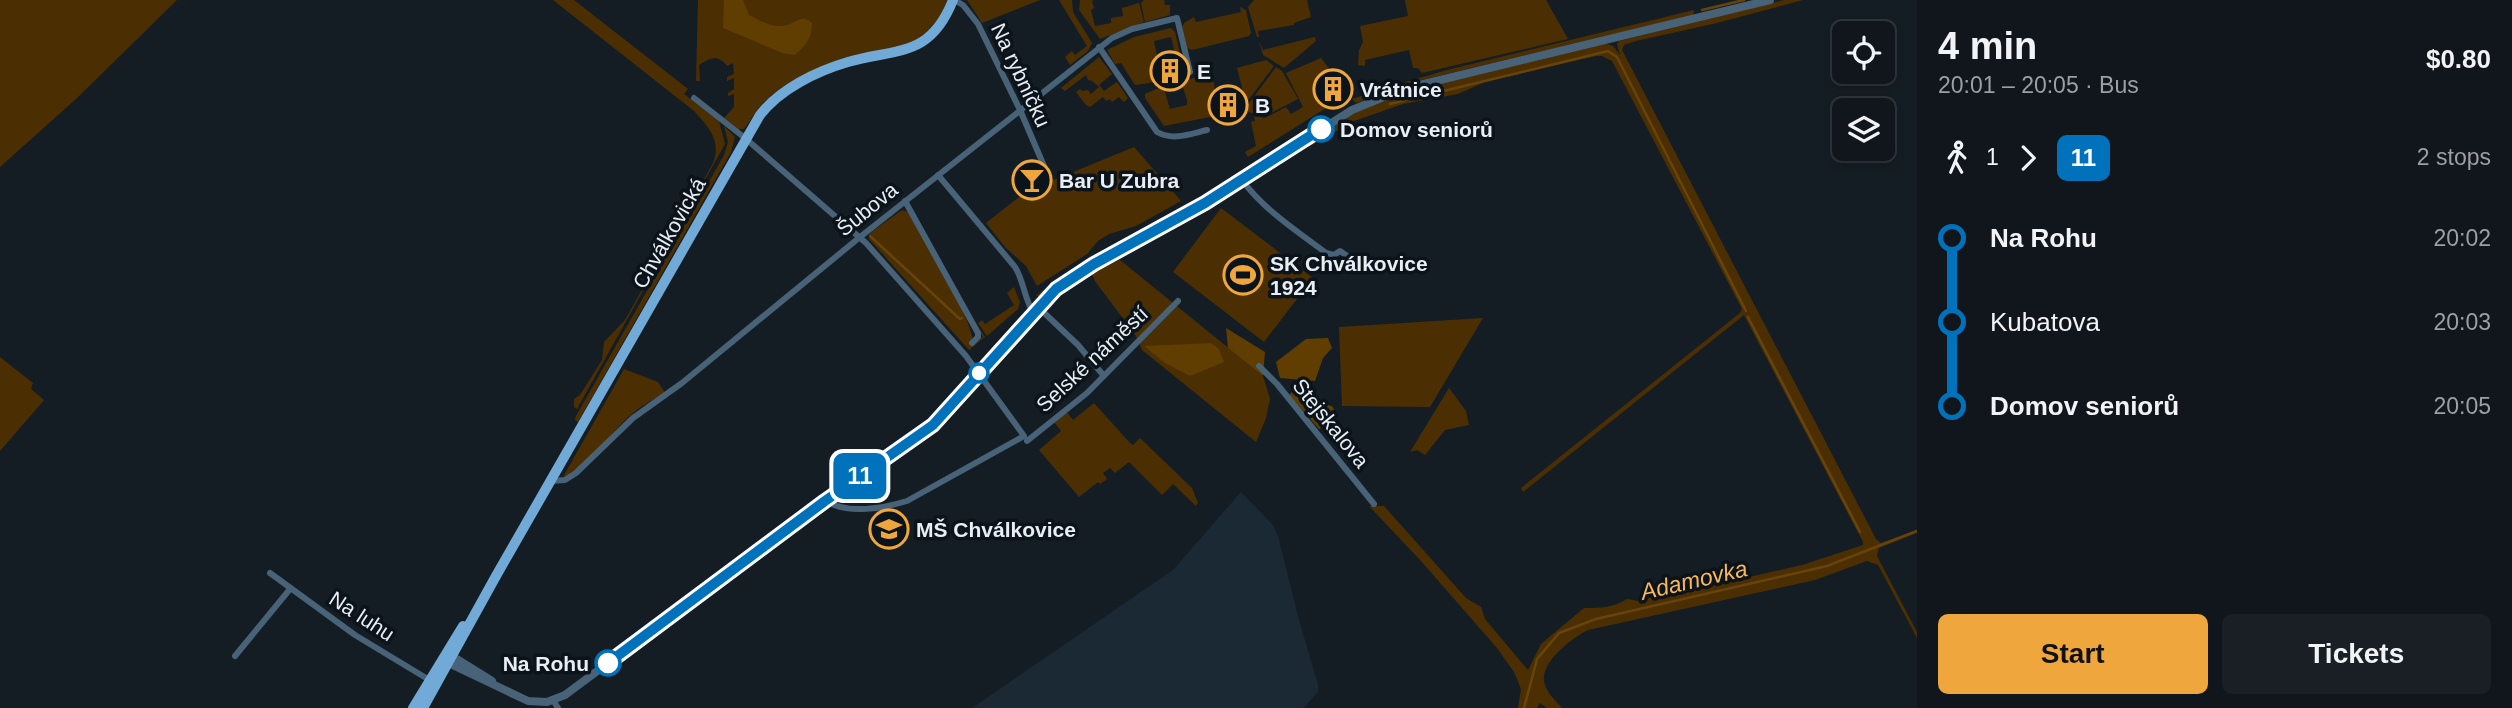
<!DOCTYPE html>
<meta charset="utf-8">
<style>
:root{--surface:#10161b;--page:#191f24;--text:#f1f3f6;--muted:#9c9fa3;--line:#30353a;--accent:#efa73d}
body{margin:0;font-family:Helvetica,sans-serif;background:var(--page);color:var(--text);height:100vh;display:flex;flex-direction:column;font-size:26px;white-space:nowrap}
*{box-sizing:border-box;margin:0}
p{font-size:23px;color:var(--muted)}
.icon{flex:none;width:38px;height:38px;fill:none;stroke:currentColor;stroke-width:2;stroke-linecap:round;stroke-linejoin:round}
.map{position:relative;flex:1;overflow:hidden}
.side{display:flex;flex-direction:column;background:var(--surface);width:595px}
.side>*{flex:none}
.badge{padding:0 14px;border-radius:10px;font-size:24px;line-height:46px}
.controls{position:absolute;left:1832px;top:21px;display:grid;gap:14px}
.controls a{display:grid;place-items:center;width:63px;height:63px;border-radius:10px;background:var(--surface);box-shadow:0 4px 10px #0003,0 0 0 2px var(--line);font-size:35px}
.map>.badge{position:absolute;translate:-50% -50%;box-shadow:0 0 0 4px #fff}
.legs{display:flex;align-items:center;gap:10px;height:77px;padding:0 21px;font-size:23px}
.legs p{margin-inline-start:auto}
.head{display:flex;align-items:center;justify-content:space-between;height:119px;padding:0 21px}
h1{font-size:38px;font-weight:800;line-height:52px}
.cta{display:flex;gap:14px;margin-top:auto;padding:14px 21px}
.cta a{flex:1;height:80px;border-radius:10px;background:var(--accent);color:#111;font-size:28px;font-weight:800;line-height:80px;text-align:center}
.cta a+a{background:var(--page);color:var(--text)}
ul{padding:0 21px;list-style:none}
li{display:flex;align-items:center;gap:24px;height:84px;font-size:26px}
li i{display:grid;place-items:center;width:10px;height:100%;margin:0 9px;background:currentColor}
li i::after{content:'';width:18px;height:18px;margin:-9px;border:5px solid;border-radius:50%;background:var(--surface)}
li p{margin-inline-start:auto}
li:first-child i{background:linear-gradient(#0000 50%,currentColor 0)}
li:last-child i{background:linear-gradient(currentColor 50%,#0000 0)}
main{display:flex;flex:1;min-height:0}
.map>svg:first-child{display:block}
.built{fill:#1b2934}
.green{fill:#4b2f03}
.forest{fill:#603d00}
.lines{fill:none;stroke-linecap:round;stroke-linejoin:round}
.stream{stroke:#67440b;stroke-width:2.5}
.minor{stroke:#486278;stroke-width:6}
.tertiary{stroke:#486278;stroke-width:8}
.primary{stroke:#71aad6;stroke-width:10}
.line-1-casing{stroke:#fff;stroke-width:16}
.line-1{stroke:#0072bc;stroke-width:10}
.stop-1-dot{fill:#fff;stroke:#0072bc;stroke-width:3.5}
.labels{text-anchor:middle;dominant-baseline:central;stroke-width:7;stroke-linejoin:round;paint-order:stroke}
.poi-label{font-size:21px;font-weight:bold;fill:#e8eef3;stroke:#0c141b;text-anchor:start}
.street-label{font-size:21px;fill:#e8eef3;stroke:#0c141b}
.stop-label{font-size:21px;font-weight:bold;fill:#e8eef3;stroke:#0c141b;text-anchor:start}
.water-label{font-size:23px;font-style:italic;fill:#fab75a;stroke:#0c141b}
</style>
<main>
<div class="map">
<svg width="1917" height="708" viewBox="0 0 1917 708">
<rect width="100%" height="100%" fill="#151d24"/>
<path class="built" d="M1241,492L1272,524L1278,536L1298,616L1318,685V692L1307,704L1303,708H972L1173,570Z"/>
<path class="green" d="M0,0H177L77,98L0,167Z
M553,0H574L688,89L684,94L719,121L725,144L577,409L574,407V399L580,395L602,360L604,342L625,320L713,163C722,141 708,126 694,111Z
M698,0H947C942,18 929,32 913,42C863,62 804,62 764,102C756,110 751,120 744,129H738L724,118L734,107V94L728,96V93L734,89V78L727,81V77L734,74L733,63L727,66C718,54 710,58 699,65L700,81H696Z
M967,0H1040L982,23Z
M1059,0H1072L1073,12L1092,43L1088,51L1070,65L1065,57L1072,51L1075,55L1087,46Z
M1080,0H1094L1092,1L1094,8L1091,10L1095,26L1111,23V18L1123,16L1122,8L1139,3L1144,22L1100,39L1079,10Z
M1144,0H1164L1165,5H1170V15L1145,22L1141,3Z
M1254,0H1307L1311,17L1294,23V25L1258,31L1259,37H1257L1248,7Z
M1405,0H1546L1568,39L1422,73L1418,68H1413L1409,50L1365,60V66L1358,65L1359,50L1363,42L1360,26L1408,16Z
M1784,0H1803L1717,23L1636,41L1624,45L1622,50L1876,539L1881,543L1917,530V533L1879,548L1877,556L1917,632V638L1878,565L1867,561L1815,580L1588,630C1572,638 1537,664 1545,685C1548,694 1556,701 1562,708H1547L1540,703L1537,708H1518L1521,689L1514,672L1497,648L1421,561L1369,506H1384L1466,598L1481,607L1485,619L1528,670L1541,644L1584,608C1601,608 1612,608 1627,599L1639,601L1655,596L1662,589L1687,591L1802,565L1863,545V542L1744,315L1523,492L1521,488L1740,313L1742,309L1612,61L1602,56H1596L1485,82L1458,94L1403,104L1354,121L1310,146L1312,152L1308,142L1356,112L1399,94L1604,43L1613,46L1620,55L1617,44L1619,41Z
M1240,7L1246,10L1251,33L1249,36L1192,50L1187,48L1182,27L1184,23L1194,17L1196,22L1241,12Z
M1694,10L1693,15L1413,82L1356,103L1352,99L1385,88L1447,70Z
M1171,28L1175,32L1185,76L1181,77L1171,37L1154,41L1162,81L1135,85L1121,63L1115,64L1107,50L1134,37Z
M1315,37L1316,41L1284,68L1263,55L1259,41L1263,50Z
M1099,57L1112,74L1099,85L1104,91L1117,82L1128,98L1124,102L1119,97L1112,102L1110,99L1106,101L1103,97L1090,107L1086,105L1076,92L1080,89L1082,91L1088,90L1091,94L1099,87L1092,81L1088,80L1086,75L1065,91L1061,88Z
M1321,58L1337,79L1331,80V84L1326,85L1328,94L1340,91L1342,98L1248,157L1245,152L1256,146L1251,122L1255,121L1254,116L1265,118L1286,107L1291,114L1303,107L1286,73Z
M1266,60L1274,66L1246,103L1237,68Z
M1276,67L1282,71L1298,99L1265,116L1248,112L1247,106Z
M1212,74L1220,115L1164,126L1145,98V94L1163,86L1170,109L1187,105V100L1181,81Z
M724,126L735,137L731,152L578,422L575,420L576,416L724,155L728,142Z
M1134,147L1181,201L1136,226L1109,234L1098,241L1087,254L1037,286L1026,266L1005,247L986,223L1033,186H1039Z
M1246,168V173L1196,204L1192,201L1189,209L1081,267L1041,296H1036C1055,279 1077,268 1099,255C1148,227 1201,201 1246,168Z
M1221,208L1313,278L1264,342L1173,272Z
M902,210L908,212C923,237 975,321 973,345L983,337L975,322L985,337L969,350L869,239L870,233Z
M1120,260L1263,376L1270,399L1266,418L1256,442L1142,350L1136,336L1095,281L1091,272Z
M1014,287L1020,302L1018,309L987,336L978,323L982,320L985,324L1014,305L1007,293Z
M1483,318L1430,407L1342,406L1339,327Z
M0,357L33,383L31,389L44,400L0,451Z
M624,369L658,382L665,393C654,399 642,405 632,414C615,427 582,473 563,477Z
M1449,388L1466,411L1469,425L1445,430L1425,455L1417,450L1410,452Z
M1094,403L1130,443L1133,445L1140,438L1192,488L1198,503L1196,506L1173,484L1162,495L1129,462L1115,473L1110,468L1103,473L1107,479L1100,484L1098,482L1079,497L1039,450L1061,431L1054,422L1066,411L1073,420Z"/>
<path class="forest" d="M724,0H743L749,15C759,20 770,27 781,26C795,26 800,12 812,23C812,38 806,45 795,55L782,53L723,28Z
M1226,328L1265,352L1263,376L1228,348Z
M1328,338L1332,348L1323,358L1315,381L1280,378L1276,362L1306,339Z
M1211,343L1219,349L1224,362L1190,376L1165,363L1144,346Z
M1295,389L1333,407L1337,421L1319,429L1289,395Z"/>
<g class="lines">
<path class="stream" d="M1702,10L1744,0
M1390,104L1608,51L1617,57L1746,311
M870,236L960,319L962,318
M1748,317L1860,532
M1524,708L1537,659L1559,633L1596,619L1827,566L1917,531"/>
<path class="minor" d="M954,0L963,5L978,24L1020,110L1047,173
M1099,47L1157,132C1173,141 1190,134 1207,130
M694,98L745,138L866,243L966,356L1024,436L907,501C884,508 848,515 826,501
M938,175L1015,267C1024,281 1024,298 1033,312
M1242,180C1264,210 1297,231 1326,253L1334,255L1340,251L1365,268
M905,201L978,333V337L972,343
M1038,307L1078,345L1104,376
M1259,366L1277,384L1374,504
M1027,441L1087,393L1178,301
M550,481L565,480L576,473L633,418L682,383L860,237L1112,38L1132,29L1177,18L1190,72
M270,573L355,635L431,681
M235,656L290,589
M553,700L558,708"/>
<path class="tertiary" d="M447,653L492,681
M444,661L528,701L547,702L565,695L826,501L933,425L1056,289L1075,276L1205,203L1352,110L1403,89L1770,0"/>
<path class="primary" d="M413,708L463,626
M423,708L496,576L760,115C780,89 817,71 848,62C897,48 930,58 953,0"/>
</g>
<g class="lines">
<g class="line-1-casing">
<path id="line-1" d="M608,663L825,501L933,425L1056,289L1094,264L1205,203L1321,129"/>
</g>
<use href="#line-1" class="line-1"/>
</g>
<defs>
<g id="building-ring" transform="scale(2.0125)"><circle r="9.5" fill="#0c141b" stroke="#efa73d" stroke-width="1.5"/><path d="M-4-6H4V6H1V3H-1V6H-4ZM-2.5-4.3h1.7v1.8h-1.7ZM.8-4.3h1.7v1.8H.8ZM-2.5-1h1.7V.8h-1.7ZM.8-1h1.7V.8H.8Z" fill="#efa73d"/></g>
<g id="bar-ring" transform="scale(2.0125)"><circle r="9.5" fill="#0c141b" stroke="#efa73d" stroke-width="1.5"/><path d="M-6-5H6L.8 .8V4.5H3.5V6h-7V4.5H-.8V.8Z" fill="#efa73d"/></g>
<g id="stadium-ring" transform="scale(2.0125)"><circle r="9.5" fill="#0c141b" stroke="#efa73d" stroke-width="1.5"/><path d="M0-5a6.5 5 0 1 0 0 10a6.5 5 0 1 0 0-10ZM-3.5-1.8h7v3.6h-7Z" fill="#efa73d"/></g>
<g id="school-ring" transform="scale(2.0125)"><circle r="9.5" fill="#0c141b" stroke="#efa73d" stroke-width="1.5"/><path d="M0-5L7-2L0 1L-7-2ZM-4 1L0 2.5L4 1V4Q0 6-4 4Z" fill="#efa73d"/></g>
</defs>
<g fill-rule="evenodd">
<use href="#building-ring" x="1170" y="71"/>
<use href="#building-ring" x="1333" y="89"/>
<use href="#building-ring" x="1228" y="105"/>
<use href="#bar-ring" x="1032" y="180"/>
<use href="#stadium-ring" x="1243" y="275"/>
<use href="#school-ring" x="889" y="529"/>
</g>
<g class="stop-1-dot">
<circle cx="1321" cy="129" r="12"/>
<circle cx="979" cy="373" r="9"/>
<circle cx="608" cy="663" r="12"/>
</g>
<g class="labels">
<g class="poi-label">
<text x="1197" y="71">E</text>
<text x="1360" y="89">Vrátnice</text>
<text x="1255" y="105">B</text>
<text x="1059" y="180">Bar U Zubra</text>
<text x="1270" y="263">SK Chválkovice<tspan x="1270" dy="24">1924</tspan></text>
<text x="916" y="529">MŠ Chválkovice</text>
</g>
<g class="street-label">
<text transform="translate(1021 75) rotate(65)">Na rybníčku</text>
<text transform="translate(867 209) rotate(-39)">Šubova</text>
<text transform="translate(669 233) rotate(-60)">Chválkovická</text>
<text transform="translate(1092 359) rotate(-43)">Selské náměstí</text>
<text transform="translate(1331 423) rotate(51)">Stejskalova</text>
<text transform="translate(362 616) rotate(33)">Na luhu</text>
</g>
<g class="stop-label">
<text x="1340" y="129">Domov seniorů</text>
<text x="589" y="663" text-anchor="end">Na Rohu</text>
</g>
<g class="water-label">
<text transform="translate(1694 580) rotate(-13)">Adamovka</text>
</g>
</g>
</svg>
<div class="controls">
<a><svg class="icon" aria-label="locate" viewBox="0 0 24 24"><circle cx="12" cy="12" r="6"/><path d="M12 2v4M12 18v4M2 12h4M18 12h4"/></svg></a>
<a><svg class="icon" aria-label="layers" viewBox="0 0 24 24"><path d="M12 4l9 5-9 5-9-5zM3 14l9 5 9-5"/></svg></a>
</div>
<b class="badge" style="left:860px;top:476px;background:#0072bc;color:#fff">11</b>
</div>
<section class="side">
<div class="head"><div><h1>4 min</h1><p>20:01 – 20:05 · Bus</p></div><b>$0.80</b></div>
<div class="legs"><svg class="icon" aria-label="walk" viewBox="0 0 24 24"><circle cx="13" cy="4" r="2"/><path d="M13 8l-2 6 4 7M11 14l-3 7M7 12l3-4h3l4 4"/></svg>1<svg class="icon" aria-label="forward" viewBox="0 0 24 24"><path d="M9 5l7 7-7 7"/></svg><b class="badge" style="background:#0072bc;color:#fff">11</b><p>2 stops</p></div>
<ul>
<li><i style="color:#0072bc"></i><b>Na Rohu</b><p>20:02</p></li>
<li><i style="color:#0072bc"></i><span>Kubatova</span><p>20:03</p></li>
<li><i style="color:#0072bc"></i><b>Domov seniorů</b><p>20:05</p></li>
</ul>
<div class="cta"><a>Start</a><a>Tickets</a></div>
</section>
</main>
